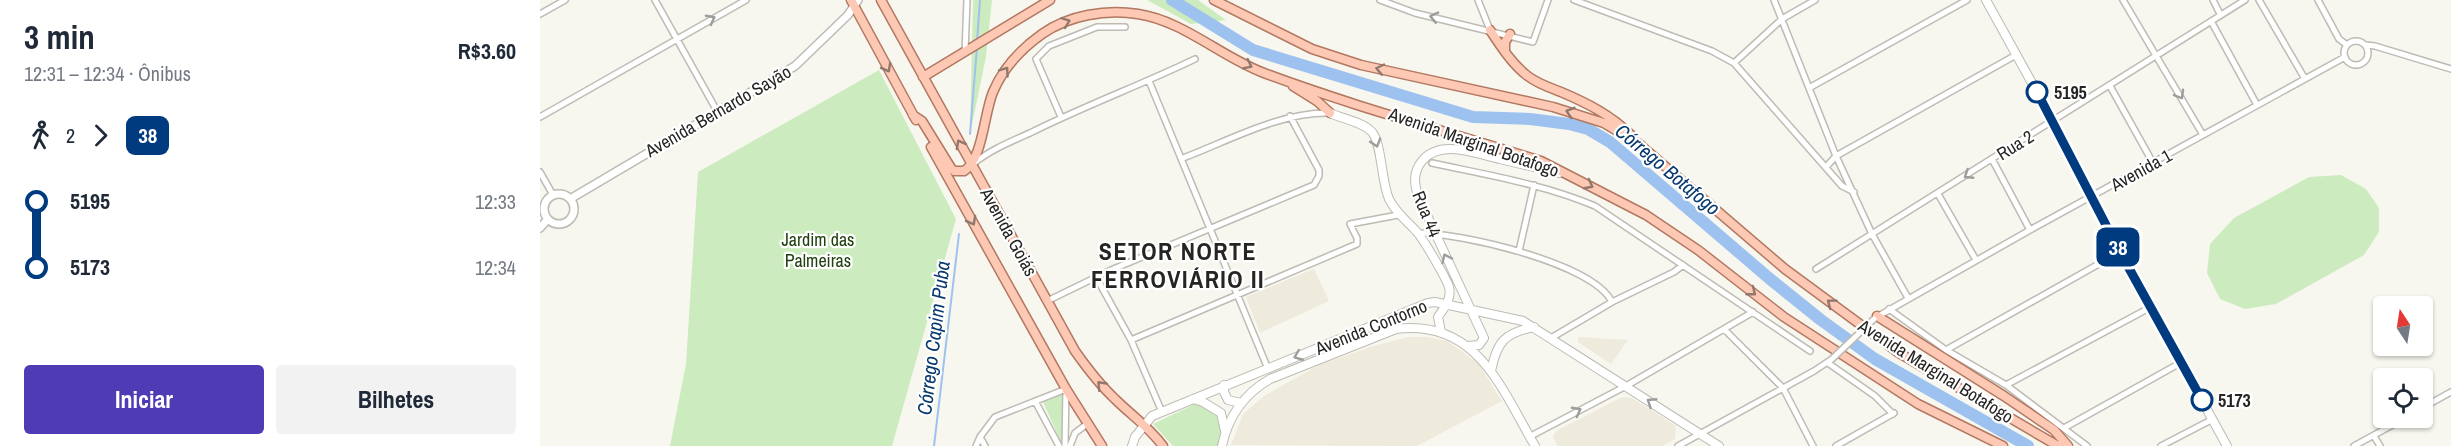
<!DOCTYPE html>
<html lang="pt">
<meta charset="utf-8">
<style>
:root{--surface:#fff;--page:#f2f2f3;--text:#1f2937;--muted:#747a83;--accent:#4f3cb4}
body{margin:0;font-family:"Archivo Narrow",sans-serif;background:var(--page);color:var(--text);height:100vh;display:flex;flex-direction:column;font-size:22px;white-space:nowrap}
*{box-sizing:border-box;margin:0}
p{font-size:20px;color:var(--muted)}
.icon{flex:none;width:33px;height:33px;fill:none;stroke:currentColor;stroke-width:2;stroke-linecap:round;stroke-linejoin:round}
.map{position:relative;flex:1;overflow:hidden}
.sheet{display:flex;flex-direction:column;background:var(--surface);width:540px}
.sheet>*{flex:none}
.badge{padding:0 12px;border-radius:9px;font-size:21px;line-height:39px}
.needle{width:39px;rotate:348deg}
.buttons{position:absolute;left:1833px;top:296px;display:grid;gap:12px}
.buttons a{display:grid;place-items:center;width:60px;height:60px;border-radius:6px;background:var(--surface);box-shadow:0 2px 4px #0004;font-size:30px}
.map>.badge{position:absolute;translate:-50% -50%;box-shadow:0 0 0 3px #fff}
.legs{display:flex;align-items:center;gap:9px;height:66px;padding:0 24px;font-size:20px}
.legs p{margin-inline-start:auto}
.summary{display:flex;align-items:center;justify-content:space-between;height:102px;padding:0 24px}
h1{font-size:33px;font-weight:800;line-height:45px}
.cta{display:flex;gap:12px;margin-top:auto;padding:12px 24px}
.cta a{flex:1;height:69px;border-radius:6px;background:var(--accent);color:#fff;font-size:24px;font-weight:800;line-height:69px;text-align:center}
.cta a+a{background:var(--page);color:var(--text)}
ul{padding:0 24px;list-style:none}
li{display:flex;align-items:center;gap:21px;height:66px;font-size:22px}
li i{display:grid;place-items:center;width:9px;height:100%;margin:0 8px;background:currentColor}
li i::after{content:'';width:15px;height:15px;margin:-8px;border:4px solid;border-radius:50%;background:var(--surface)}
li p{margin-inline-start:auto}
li:first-child i{background:linear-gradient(#0000 50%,currentColor 0)}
li:last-child i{background:linear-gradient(currentColor 50%,#0000 0)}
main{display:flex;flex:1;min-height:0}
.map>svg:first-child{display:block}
.built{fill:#eeeadc}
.green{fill:#ccecbf}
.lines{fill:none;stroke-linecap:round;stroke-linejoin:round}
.stream{stroke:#9ec2ef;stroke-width:2}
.river{stroke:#9ec2ef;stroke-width:12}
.minor-casing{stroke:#bdbbb4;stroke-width:8}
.tertiary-casing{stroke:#bdbbb4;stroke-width:10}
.secondary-casing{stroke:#bdbbb4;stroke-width:10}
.primary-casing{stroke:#b27861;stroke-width:11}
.minor{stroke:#fff;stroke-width:5}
.tertiary{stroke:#fff;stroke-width:7}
.secondary{stroke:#fff;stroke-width:8}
.primary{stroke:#fec9b4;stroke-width:8}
.minor-bridge-casing{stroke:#bdbbb4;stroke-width:8;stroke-linecap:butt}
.minor-bridge{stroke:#fff;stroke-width:5}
.oneway{stroke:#9d9d9c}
.oneway2{stroke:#92776c}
.line-1-casing{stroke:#fff;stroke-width:14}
.line-1{stroke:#003b80;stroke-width:9}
.stop-1-dot{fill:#fff;stroke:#003b80;stroke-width:3}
.labels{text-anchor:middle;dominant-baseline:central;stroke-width:4.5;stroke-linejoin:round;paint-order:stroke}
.stop-label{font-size:18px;font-weight:bold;fill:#262523;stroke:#fff;text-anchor:start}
.street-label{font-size:18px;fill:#262523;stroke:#fff}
.park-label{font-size:18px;fill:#20400f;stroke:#fff}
.water-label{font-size:20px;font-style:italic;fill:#07396f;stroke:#fff}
.district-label{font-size:24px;font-weight:bold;letter-spacing:1.5px;fill:#262523;stroke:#fff}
</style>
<main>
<section class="sheet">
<div class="summary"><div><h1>3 min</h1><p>12:31 – 12:34 · Ônibus</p></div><b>R$3.60</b></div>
<div class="legs"><svg class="icon" aria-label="walk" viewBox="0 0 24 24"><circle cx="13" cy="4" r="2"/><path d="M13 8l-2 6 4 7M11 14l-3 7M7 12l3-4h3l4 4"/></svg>2<svg class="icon" aria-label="forward" viewBox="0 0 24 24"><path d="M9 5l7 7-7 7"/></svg><b class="badge" style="background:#003b80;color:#fff">38</b></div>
<ul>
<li><i style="color:#003b80"></i><b>5195</b><p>12:33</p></li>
<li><i style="color:#003b80"></i><b>5173</b><p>12:34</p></li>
</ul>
<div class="cta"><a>Iniciar</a><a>Bilhetes</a></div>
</section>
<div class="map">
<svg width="1911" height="446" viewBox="0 0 1911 446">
<rect width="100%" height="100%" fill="#f8f7ef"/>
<path class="built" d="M774,269L789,301L720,333L706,297Z
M869,337H886L907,341L938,363L962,401L877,446L691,445L703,414L724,396L779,365L833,346Z
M1038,337L1088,340L1071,364L1038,342Z
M1082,397L1092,398L1136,426L1135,439L1122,446H1018L1013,437L1016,431Z"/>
<path class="green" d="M433,0H452L446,57L430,134Z
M607,0H658L686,20L651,24Z
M339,70L416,219L352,446H130L146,364L158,172Z
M1801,175L1826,189L1839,208V232L1824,255L1736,304L1705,309L1680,299L1667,273L1670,244L1694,218L1769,177Z
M522,392L523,446L502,400Z
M661,403C683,417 684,421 680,446H633L613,424L655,404Z"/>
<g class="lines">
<path class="stream" d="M437,42L440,0
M430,134L437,47
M394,446L419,234"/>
<path class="river" d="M632,0L713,50L933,117L990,119L1029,124L1048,129L1070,142L1230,279L1281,320L1335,359L1488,446"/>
<g class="minor-casing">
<path id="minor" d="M115,0L177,111
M840,0L875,13L993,42L1008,0
M938,0L950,30
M1034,0L1172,51L1194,63L1302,186L1314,192
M1234,0L1296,156L1332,234L1368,298
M1583,0L1663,135
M1673,0L1680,14
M1719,0L1765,79
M1778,0L1799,39L1807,45
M0,14L25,0
M1671,21L1717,105
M1804 53a12 12 0 1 1 24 0a12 12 0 1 1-24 0Z
M1826,45L1835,46L1911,69
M425,52L427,0
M1194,63L1242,19L1275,0
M609,81L728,369
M1570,86L1613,163
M1269,88L1427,0
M0,117L206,0
M521,117L496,59L509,46L557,27H585
M643,158C688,141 740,112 789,113
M1452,159L1490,230
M892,163C947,175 1003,184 1055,206L1270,351
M433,164C450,150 470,142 490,133C544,106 601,85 655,59
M1286,167L1296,156L1476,55
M0,172L13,195
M1398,194L1436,260
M878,233C920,233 1053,263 1072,302
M979,251L994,185
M1276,269L1705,0
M556,277L591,340L622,412
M507,301L571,270L774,185L779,176V170L750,116
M1349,309L1406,350L1466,385L1547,446
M1335,318L1490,230L1805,57
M1185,330L1243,388L1273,446
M1011,338L1072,302L1134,272L1143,265
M591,340L817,244V238L810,224L858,215
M1406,350L1580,252
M1288,363L1335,396L1353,414
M1466,385L1611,307
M495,401L519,446
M1882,408L1911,392
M1524,428L1642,362
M1834,436L1840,446
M440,437L445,446
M989,437L1086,386L1213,312
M436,446L440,437L455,417L526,389L525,446
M530,446L535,433L547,424
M1138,446L1274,371L1292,359
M1296,446L1354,413
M1621,446L1673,419
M1814,446L1867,417"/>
</g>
<g class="tertiary-casing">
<path id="tertiary" d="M4 209a15 15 0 1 1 30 0a15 15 0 1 1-30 0Z
M30,199L255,66L308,15L318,0
M0,228L8,219"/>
</g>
<g class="secondary-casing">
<path id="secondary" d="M1446,0L1513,121L1580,252L1687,446
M790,113C803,119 823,122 832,132C842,144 841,181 849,199C856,213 866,220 876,231C883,238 906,278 909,287C912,299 904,308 898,317L901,332
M928,346L939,345L944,338L878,196C874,183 873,172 882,161C900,138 937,154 960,159C980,164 1000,168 1019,173
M951,371C957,341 965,333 994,327
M684,385V392L688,400L701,403
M653,399L663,402L681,413L685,431
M592,446L595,437L612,416L888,303L895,302L983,321L1179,446
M682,446C688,417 704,394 730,379L856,329C937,319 961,388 995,446"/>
</g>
<g class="primary-casing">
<path id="primary" d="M311,0L376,120
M341,0L535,351C547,368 559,384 575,399C591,415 609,427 623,446
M674,0L772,49L821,65L1013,107L1064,123L1099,144L1245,269L1359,353L1518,446
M950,30C960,45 970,61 984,73C994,82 1008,87 1021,92C1047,103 1071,115 1091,135
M965,51V42L970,34
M383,77L510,0
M753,86L777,101L790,113
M373,115L382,121L411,168L414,171H424C443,159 444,113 453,92C463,68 481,49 502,34C529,15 566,9 598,14C644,21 681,57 724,73C815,107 909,132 1001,161L1106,215L1158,250L1244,317L1378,404L1463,446
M391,147L526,389L562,446
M1337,316L1464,396L1514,430L1528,446"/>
</g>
<use href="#minor" class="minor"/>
<use href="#tertiary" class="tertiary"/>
<use href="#secondary" class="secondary"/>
<use href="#primary" class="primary"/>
<g class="minor-bridge-casing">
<path id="minor-bridge" d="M1292,359L1334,319"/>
</g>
<use href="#minor-bridge" class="minor-bridge"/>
</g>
<defs><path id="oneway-chevron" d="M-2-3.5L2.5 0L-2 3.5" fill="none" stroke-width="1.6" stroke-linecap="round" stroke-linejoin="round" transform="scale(1.5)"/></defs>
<g class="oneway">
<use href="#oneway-chevron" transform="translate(894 17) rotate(-167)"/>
<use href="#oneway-chevron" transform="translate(171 19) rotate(-28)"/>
<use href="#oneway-chevron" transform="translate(1640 95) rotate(60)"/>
<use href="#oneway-chevron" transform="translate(836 143) rotate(73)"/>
<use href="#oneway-chevron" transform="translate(1428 175) rotate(147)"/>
<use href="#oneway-chevron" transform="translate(906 258) rotate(-115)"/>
<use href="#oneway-chevron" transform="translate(758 356) rotate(158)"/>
<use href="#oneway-chevron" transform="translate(1111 402) rotate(-147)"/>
<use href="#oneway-chevron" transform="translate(1037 411) rotate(-28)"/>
</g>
<g class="oneway2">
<use href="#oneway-chevron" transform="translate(526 22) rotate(-21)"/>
<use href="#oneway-chevron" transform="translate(708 65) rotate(26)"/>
<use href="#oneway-chevron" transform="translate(347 68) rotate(61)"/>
<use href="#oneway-chevron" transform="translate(840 69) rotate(-168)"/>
<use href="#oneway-chevron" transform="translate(465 71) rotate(-55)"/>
<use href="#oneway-chevron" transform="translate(1030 112) rotate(-163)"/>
<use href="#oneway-chevron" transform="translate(420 144) rotate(-119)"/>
<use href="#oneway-chevron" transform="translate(1049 185) rotate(28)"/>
<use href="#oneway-chevron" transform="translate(432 221) rotate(61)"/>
<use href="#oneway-chevron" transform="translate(1212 292) rotate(38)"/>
<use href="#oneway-chevron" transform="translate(1291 303) rotate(-143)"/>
<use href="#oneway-chevron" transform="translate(561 385) rotate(-133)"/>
</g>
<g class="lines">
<g class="line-1-casing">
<path id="line-1" d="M1497,92L1580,252L1662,400"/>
</g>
<use href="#line-1" class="line-1"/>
</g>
<g class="stop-1-dot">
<circle cx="1497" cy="92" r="10"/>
<circle cx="1662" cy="400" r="10"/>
</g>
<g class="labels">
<g class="stop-label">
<text x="1514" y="92">5195</text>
<text x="1678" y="400">5173</text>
</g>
<g class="street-label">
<text transform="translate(178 111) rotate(-30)">Avenida Bernardo Sayão</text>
<text transform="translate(934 142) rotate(19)">Avenida Marginal Botafogo</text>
<text transform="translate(1475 145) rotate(-32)">Rua 2</text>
<text transform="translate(1601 170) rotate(-29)">Avenida 1</text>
<text transform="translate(887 214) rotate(68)">Rua 44</text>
<text transform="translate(469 232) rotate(61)">Avenida Goiás</text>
<text transform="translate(831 327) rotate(-22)">Avenida Contorno</text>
<text transform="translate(1396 371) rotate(32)">Avenida Marginal Botafogo</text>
</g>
<g class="park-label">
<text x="278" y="239">Jardim das<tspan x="278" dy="21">Palmeiras</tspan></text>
</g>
<g class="water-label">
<text transform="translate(1128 169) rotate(40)">Córrego Botafogo</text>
<text transform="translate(393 338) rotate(-83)">Córrego Capim Puba</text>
</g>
<g class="district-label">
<text x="638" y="251">SETOR NORTE<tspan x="638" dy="28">FERROVIÁRIO II</tspan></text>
</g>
</g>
</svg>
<div class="buttons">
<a><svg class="needle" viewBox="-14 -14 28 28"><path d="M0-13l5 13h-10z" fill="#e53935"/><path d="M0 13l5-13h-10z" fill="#747a83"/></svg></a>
<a><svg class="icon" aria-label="locate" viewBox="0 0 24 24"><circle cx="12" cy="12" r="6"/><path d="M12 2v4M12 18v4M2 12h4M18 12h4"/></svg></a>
</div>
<b class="badge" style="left:1578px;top:247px;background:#003b80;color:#fff">38</b>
</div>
</main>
